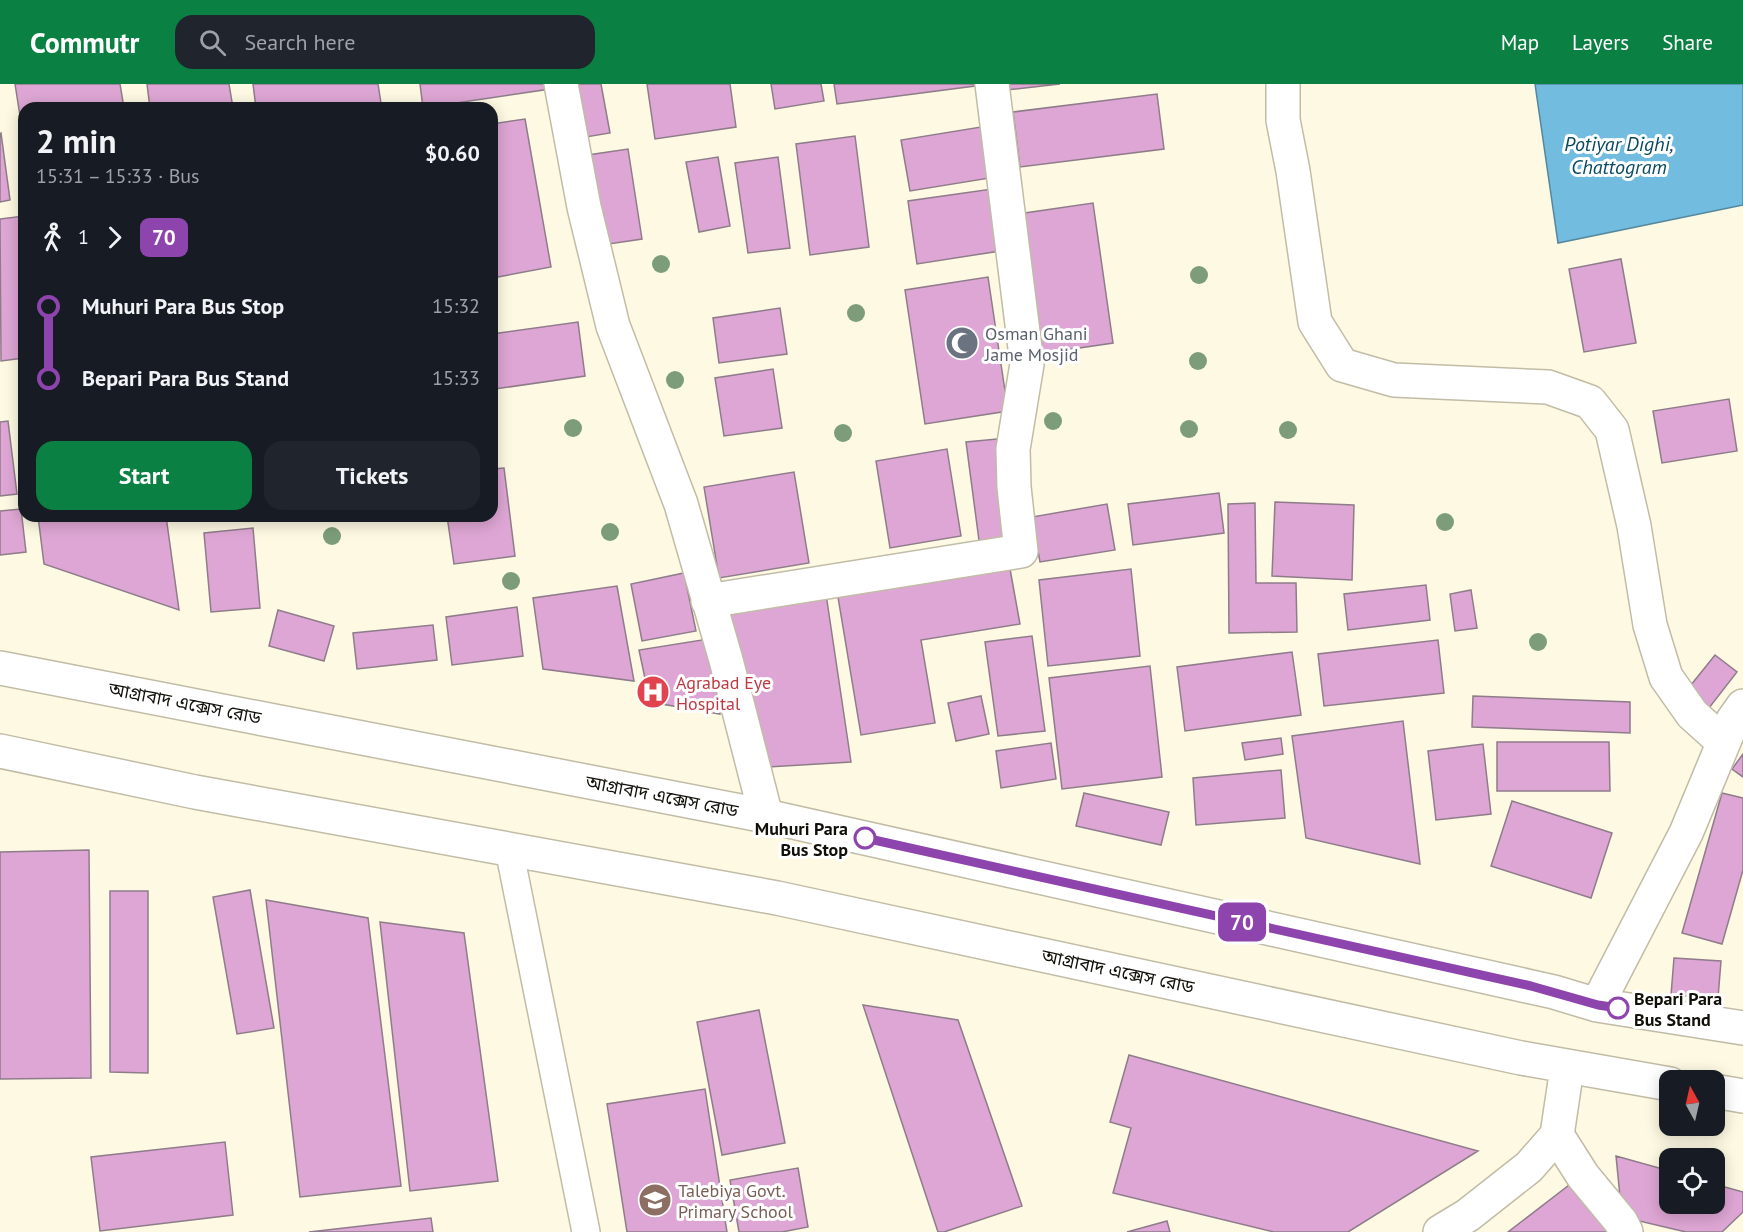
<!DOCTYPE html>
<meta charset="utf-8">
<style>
:root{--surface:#171b24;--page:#20242c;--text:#f1f3f6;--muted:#9ea1a6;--accent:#0b8043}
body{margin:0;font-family:"PT Sans","Noto Sans Bengali",sans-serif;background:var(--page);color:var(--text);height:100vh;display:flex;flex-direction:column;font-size:22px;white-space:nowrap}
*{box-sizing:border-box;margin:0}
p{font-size:20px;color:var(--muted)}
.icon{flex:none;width:33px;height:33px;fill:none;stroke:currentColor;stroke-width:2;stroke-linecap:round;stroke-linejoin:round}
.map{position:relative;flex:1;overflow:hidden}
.sheet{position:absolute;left:18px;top:18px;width:480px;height:420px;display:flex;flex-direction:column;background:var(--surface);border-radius:18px;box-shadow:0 3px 15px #0003}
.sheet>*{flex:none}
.badge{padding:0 12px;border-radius:9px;font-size:21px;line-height:39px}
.needle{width:39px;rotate:352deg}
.tools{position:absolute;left:1659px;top:986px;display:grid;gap:12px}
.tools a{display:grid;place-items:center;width:66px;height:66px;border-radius:12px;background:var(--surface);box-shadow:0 3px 15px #0003;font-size:30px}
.map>.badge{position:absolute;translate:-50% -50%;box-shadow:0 0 0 3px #fff}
.legs{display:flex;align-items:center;gap:9px;height:66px;padding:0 18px;font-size:20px}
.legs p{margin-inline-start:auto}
.overview{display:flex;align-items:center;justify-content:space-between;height:102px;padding:0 18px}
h1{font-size:33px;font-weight:600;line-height:45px}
.button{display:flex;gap:12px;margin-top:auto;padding:12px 18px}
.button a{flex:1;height:69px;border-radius:18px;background:var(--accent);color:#fff;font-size:24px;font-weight:600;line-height:69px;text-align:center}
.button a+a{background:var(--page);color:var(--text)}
ul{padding:0 18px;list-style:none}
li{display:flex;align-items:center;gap:21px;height:72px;font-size:22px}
li i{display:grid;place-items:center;width:9px;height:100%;margin:0 8px;background:currentColor}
li i::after{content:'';width:15px;height:15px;margin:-8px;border:4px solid;border-radius:50%;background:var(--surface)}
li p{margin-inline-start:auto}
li:first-child i{background:linear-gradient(#0000 50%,currentColor 0)}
li:last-child i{background:linear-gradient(currentColor 50%,#0000 0)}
header{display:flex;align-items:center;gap:36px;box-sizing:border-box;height:84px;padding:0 30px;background:var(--accent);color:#fff}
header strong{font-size:28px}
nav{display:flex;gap:33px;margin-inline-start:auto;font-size:21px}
.search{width:420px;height:54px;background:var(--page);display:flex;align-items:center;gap:15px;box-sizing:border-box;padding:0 21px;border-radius:18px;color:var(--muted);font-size:22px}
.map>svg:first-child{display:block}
.water{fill:#72bcdf;stroke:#55889e;stroke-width:1.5}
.building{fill:#dea6d4;stroke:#8e7c8a;stroke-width:1.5}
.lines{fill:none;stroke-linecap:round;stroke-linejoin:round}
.lane-casing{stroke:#c1bca6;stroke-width:30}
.street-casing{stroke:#c1bca6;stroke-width:36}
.secondary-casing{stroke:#c1bca6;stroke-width:36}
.lane{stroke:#fff;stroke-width:27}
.street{stroke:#fff;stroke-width:33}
.secondary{stroke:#fff;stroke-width:33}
.tree{fill:#7d9d7a}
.line-1-casing{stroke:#fff;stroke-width:14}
.line-1{stroke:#8e44ad;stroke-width:9}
.stop-1-dot{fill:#fff;stroke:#8e44ad;stroke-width:3}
.labels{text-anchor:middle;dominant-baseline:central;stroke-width:6;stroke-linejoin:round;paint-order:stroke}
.worship-label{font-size:18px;fill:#5b616d;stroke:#fff;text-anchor:start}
.health-label{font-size:18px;fill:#be3a42;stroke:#fff;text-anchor:start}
.street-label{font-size:18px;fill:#111008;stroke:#fff}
.stop-label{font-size:18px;font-weight:bold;fill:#111008;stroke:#fff;text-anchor:end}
.education-label{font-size:18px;fill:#785e54;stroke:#fff;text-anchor:start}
.water-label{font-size:20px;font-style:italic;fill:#094961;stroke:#fff}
</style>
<header>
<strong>Commutr</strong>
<div class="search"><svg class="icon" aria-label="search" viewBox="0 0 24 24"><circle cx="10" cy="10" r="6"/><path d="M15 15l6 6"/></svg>Search here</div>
<nav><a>Map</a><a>Layers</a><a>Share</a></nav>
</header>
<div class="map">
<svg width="1743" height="1148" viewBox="0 0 1743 1148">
<rect width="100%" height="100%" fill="#fef9e2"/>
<path class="water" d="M1535,0H1743V121L1558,159Z"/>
<path class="building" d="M15,0H120L124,24H24V57Z
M147,0H229L233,24H150Z
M253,0H378L381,19L348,24H256Z
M420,0H549L550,5L423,24Z
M573,0H601L610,49L580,54Z
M647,0H730L736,43L655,55Z
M771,0H821L824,17L775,25Z
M834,0H975V2L837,20Z
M1005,0H1060L1006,6Z
M1157,10L1164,65L1020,83L1013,28Z
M525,35L551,183L492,194V40Z
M987,42L996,93L910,107L901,56Z
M1,49L10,116L0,118V50Z
M855,52L869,163L810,171L796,60Z
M628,65L642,155L602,161L588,71Z
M718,73L730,142L699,148L686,78Z
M778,73L790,164L748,169L735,79Z
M992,105L1000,167L917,180L908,117Z
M1093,119L1113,259L1039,270L1018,130Z
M24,132V274L1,277L0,135Z
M1621,175L1636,259L1584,268L1569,185Z
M988,193L1008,327L925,340L905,206Z
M780,224L787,270L719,279L713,234Z
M578,238L585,292L495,305L492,280V250Z
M773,285L782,344L724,352L715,294Z
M1729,315L1737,367L1662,379L1653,327Z
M8,337L17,410L0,412V338Z
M997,355L1011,461L980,464L966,358Z
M947,365L961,452L890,464L876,377Z
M504,384L515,472L454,480L447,432H492V385Z
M794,388L809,479L719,494L704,403Z
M1219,409L1224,449L1133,461L1128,420Z
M1275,418L1354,421L1352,496L1272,492Z
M1255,419L1256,499H1296L1297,548L1229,549L1228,420Z
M1107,420L1115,466L1040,478L1032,433Z
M21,425L26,468L0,471V427Z
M38,432H166L179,526L44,480Z
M253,444L260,524L211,528L204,449Z
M1010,485L1020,540L921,556L935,639L861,651L838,513Z
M1131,485L1140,572L1048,582L1039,496Z
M684,489L696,547L642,557L631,500Z
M1426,501L1430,536L1348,546L1344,510Z
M617,502L634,597L543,585L533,514Z
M1471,506L1477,544L1455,547L1450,510Z
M826,510L851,678L768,683L722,525Z
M517,523L523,572L452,581L446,533Z
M278,526L334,542L324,577L269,562Z
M433,541L437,576L357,585L353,549Z
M1032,552L1045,647L998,652L985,558Z
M708,555L720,630L650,618L639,566Z
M1438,556L1444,609L1324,622L1318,570Z
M1292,568L1301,631L1185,647L1177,583Z
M1715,571L1737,588L1709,624L1687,606Z
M1150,582L1162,693L1062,705L1049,594Z
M981,612L989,650L956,657L948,619Z
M1473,612L1630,618V649L1472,643Z
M1403,637L1420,780L1306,754L1292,652Z
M1281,654L1283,670L1245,676L1242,659Z
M1497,658H1609L1610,707H1497Z
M1051,659L1056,695L1001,704L996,667Z
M1483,660L1491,730L1436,736L1428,667Z
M1743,670V693L1732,685Z
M1281,686L1285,734L1196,741L1193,694Z
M1084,709L1169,728L1161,761L1076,742Z
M1722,709L1743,714V786L1722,860L1682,849Z
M1512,717L1612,749L1591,814L1491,782Z
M89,766L91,994L0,995V768Z
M250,806L274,944L237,950L213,813Z
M110,807H148V989L110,988Z
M266,816L368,834L401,1102L300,1113Z
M380,838L464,849L498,1097L410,1107Z
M1674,874L1721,877L1718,914L1671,911Z
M863,921L958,936L1022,1122L944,1148H938Z
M759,926L785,1059L722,1071L697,938Z
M1129,971L1478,1067L1348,1148H1274L1113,1109L1131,1044L1110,1038Z
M705,1005L727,1148H627L607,1020Z
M225,1058L233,1131L100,1147L91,1073Z
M1616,1072L1670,1087V1119H1714V1100L1743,1108V1128L1722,1148H1686L1622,1133Z
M798,1084L808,1143L782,1148H739L730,1096Z
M1573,1098L1612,1148H1508Z
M431,1134L433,1148H309Z
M1167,1137L1170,1148H1127Z"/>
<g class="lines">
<g class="lane-casing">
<path id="lane" d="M509,765L586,1148"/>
</g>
<g class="street-casing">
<path id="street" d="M561,0L584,123L613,242L681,420L726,576L766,732
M1283,0V36L1293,87L1315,238L1342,281L1394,296L1548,303L1590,318L1612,346L1634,442L1650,541L1666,593L1692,630L1723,658
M708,517L1021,467L1014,403L1013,365L1027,280L992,0
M1557,1051L1583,1092L1621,1138L1626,1148"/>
</g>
<g class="secondary-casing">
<path id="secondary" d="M0,584L766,732L1554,908L1597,921L1743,944
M0,667L195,708L777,814L1521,974L1670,1000
M1597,921L1686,749L1733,636L1743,622
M1714,1007L1743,1012
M1440,1148L1468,1131L1529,1083L1557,1051L1567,984"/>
</g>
<use href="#lane" class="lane"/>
<use href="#street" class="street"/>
<use href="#secondary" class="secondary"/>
</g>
<g class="tree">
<circle cx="661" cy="180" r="9"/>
<circle cx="1199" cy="191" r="9"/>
<circle cx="856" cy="229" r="9"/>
<circle cx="1198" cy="277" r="9"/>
<circle cx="675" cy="296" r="9"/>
<circle cx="1053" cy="337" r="9"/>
<circle cx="573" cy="344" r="9"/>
<circle cx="1189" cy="345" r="9"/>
<circle cx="1288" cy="346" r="9"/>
<circle cx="843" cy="349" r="9"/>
<circle cx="1445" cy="438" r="9"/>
<circle cx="610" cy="448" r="9"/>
<circle cx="332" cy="452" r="9"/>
<circle cx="511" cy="497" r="9"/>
<circle cx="1538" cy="558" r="9"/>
</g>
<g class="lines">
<g class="line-1-casing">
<path id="line-1" d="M865,754L1531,902L1598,921L1618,924"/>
</g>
<use href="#line-1" class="line-1"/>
</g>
<defs>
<g id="mosque-disc" transform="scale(1.725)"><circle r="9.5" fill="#6b7280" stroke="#fff"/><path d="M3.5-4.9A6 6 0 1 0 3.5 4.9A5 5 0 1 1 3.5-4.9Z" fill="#fff"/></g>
<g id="hospital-disc" transform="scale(1.725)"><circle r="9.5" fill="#e0444e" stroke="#fff"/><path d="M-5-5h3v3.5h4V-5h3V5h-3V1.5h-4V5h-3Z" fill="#fff"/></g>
<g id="school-disc" transform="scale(1.725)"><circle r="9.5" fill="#8d6e63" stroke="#fff"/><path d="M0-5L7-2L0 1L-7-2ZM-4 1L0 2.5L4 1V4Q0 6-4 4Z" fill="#fff"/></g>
</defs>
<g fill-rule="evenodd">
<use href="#mosque-disc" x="962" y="259"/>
<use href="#hospital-disc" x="653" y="608"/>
<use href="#school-disc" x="655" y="1116"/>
</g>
<g class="stop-1-dot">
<circle cx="865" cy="754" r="10"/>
<circle cx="1618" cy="924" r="10"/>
</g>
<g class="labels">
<g class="worship-label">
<text x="985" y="249">Osman Ghani<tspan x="985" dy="21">Jame Mosjid</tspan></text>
</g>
<g class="health-label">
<text x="676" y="598">Agrabad Eye<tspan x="676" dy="21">Hospital</tspan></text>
</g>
<g class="street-label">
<text transform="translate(185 619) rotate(11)">আগ্রাবাদ এক্সেস রোড</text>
<text transform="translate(662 712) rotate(11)">আগ্রাবাদ এক্সেস রোড</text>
<text transform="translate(1118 887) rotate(12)">আগ্রাবাদ এক্সেস রোড</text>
</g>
<g class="stop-label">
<text x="848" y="744">Muhuri Para<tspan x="848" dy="21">Bus Stop</tspan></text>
<text x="1634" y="914" text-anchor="start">Bepari Para<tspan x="1634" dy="21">Bus Stand</tspan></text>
</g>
<g class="education-label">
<text x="678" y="1106">Talebiya Govt.<tspan x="678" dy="21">Primary School</tspan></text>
</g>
<g class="water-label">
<text x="1619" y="60">Potiyar Dighi,<tspan x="1619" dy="23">Chattogram</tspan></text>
</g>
</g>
</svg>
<div class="tools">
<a><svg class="needle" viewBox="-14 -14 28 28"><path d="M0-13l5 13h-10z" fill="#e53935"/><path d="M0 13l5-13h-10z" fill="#9ea1a6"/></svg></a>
<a><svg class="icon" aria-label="locate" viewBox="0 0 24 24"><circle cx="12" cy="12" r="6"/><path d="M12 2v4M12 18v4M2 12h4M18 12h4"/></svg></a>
</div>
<b class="badge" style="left:1242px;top:838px;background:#8e44ad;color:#fff">70</b>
<section class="sheet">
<div class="overview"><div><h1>2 min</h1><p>15:31 – 15:33 · Bus</p></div><b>$0.60</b></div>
<div class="legs"><svg class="icon" aria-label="walk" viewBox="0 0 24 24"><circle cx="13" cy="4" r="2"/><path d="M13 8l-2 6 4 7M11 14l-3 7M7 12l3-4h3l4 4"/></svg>1<svg class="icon" aria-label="forward" viewBox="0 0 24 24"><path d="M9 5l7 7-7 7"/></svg><b class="badge" style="background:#8e44ad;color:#fff">70</b></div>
<ul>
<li><i style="color:#8e44ad"></i><b>Muhuri Para Bus Stop</b><p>15:32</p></li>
<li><i style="color:#8e44ad"></i><b>Bepari Para Bus Stand</b><p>15:33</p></li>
</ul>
<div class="button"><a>Start</a><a>Tickets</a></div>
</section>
</div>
